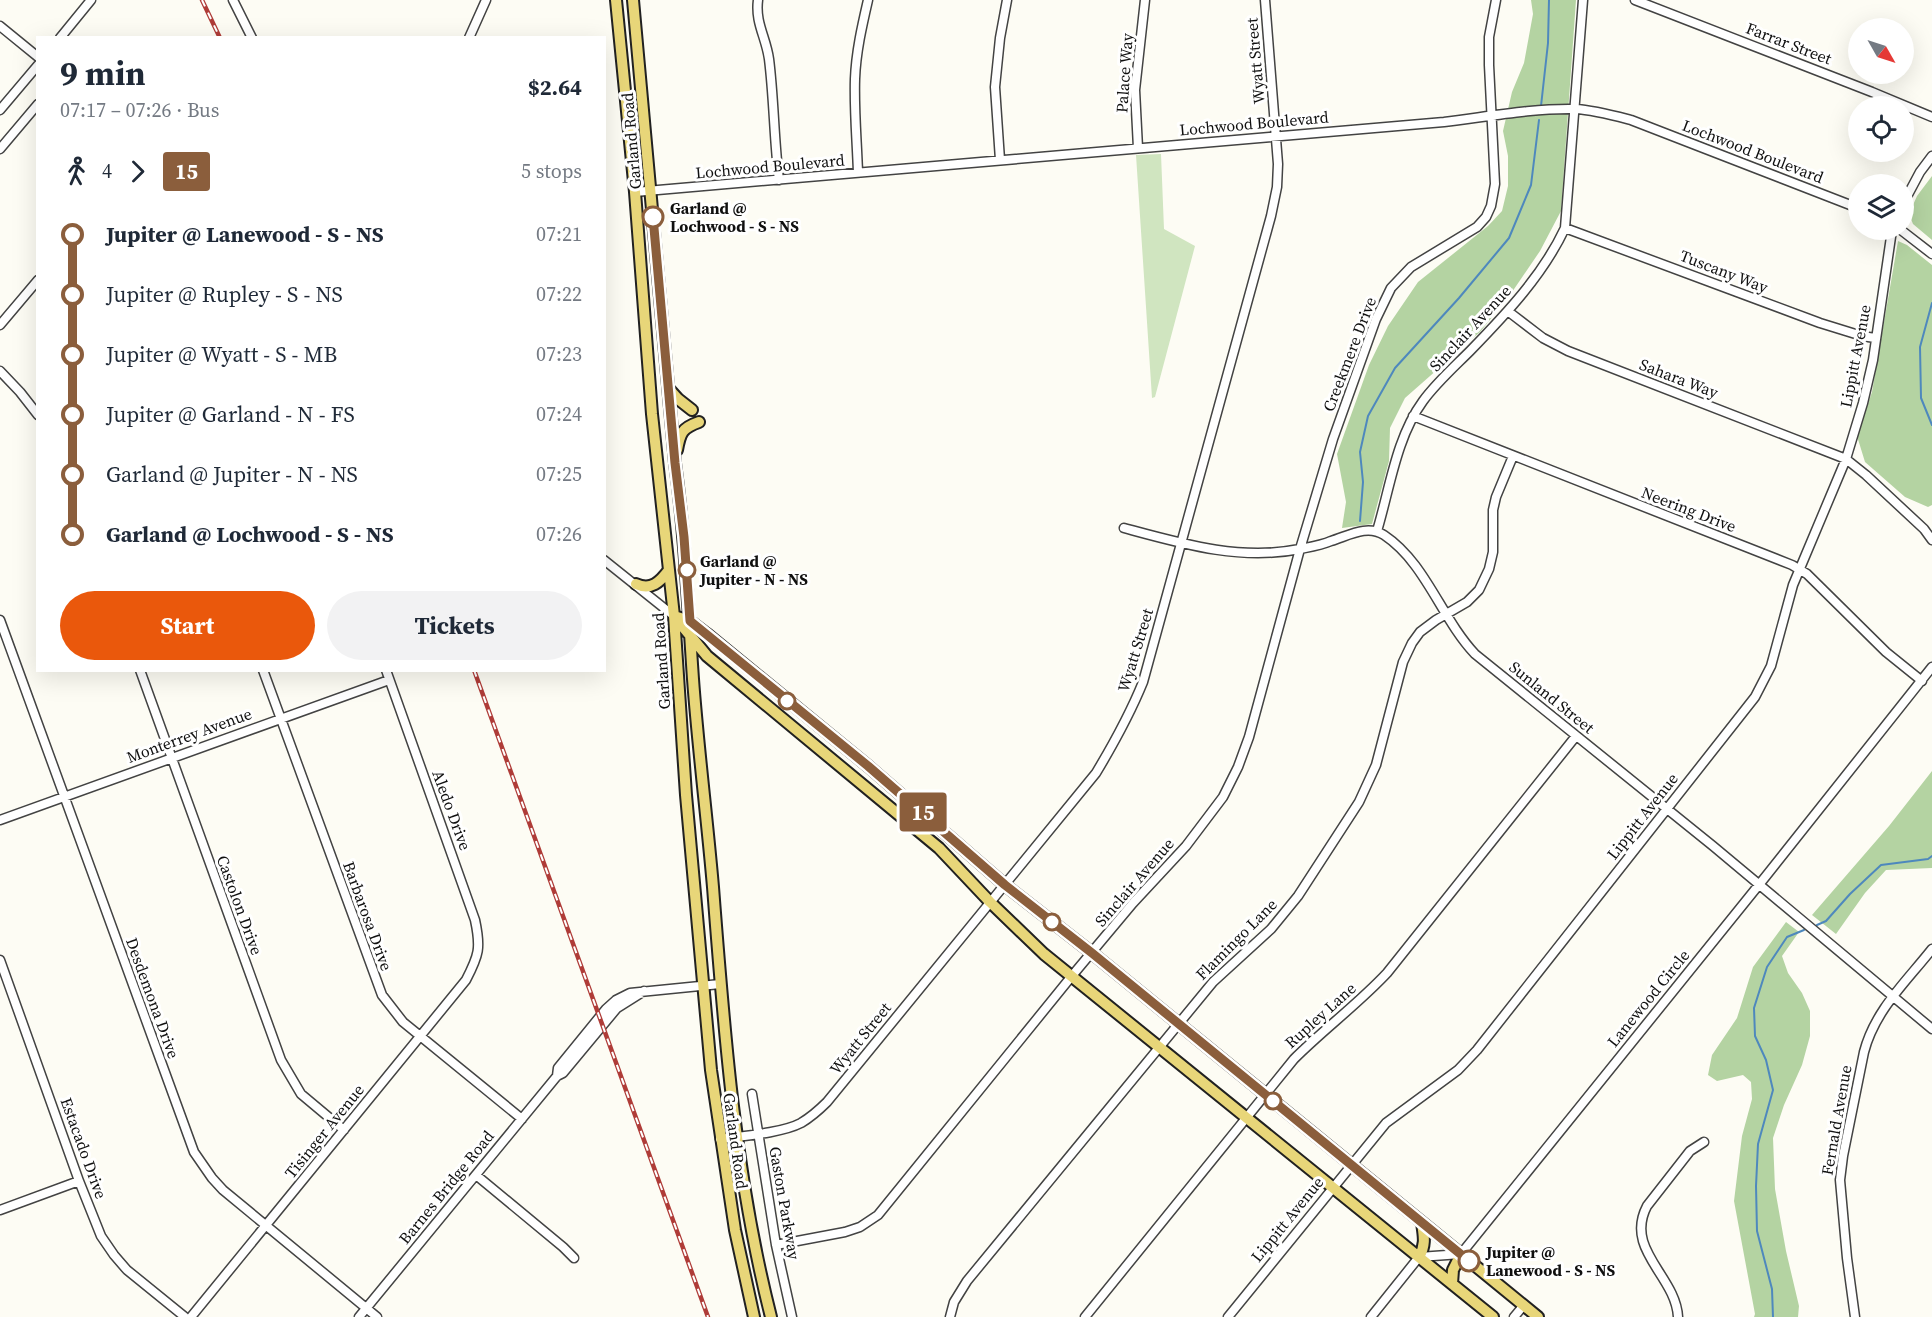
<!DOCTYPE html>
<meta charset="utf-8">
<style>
:root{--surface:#fff;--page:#f2f2f3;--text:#1f2937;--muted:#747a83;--accent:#ea580c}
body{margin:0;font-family:"Source Serif 4",serif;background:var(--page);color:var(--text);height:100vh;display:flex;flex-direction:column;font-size:22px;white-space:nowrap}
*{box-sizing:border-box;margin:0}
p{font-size:20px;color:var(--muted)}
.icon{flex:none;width:33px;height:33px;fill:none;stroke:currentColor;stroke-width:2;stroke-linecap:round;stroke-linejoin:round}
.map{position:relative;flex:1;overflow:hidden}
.side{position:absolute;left:36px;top:36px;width:570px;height:636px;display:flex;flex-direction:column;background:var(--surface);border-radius:0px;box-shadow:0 6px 24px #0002}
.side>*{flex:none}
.badge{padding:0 12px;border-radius:4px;font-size:21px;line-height:39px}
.needle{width:39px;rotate:129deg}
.controls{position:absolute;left:1848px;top:18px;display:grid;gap:12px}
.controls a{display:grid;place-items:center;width:66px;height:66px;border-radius:50%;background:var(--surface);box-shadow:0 6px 24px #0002;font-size:30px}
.map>.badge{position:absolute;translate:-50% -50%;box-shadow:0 0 0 3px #fff}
.legs{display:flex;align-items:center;gap:9px;height:66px;padding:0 24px;font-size:20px}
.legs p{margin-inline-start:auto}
.head{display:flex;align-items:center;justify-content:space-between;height:102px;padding:0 24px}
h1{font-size:33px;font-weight:700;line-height:45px}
.action{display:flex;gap:12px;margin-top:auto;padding:12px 24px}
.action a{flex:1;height:69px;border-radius:36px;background:var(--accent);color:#fff;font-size:24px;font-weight:700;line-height:69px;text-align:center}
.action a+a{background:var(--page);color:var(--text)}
ul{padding:0 24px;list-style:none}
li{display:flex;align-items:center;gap:21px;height:60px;font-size:22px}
li i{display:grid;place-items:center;width:9px;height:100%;margin:0 8px;background:currentColor}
li i::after{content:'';width:15px;height:15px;margin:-8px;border:4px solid;border-radius:50%;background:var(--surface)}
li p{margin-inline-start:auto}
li:first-child i{background:linear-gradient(#0000 50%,currentColor 0)}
li:last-child i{background:linear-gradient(currentColor 50%,#0000 0)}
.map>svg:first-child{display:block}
.green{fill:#d0e5c0}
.forest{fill:#b4d3a2}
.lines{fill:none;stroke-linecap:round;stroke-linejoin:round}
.stream{stroke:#4e88bd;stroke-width:2}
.minor-casing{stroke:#434343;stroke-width:11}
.major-casing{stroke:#212121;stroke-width:14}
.minor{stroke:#fff;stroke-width:8}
.major{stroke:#e8d679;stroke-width:10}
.rail-casing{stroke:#af3c38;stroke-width:4.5}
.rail{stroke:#fff;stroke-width:2;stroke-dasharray:7;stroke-linecap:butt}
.line-1-casing{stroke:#fff;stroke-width:14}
.line-1{stroke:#8b5e3c;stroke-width:9}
.stop-1-dot{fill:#fff;stroke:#8b5e3c;stroke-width:3}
.labels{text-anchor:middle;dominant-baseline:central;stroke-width:6;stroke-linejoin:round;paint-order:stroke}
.street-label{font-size:16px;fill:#101010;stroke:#fff}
.stop-label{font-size:16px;font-weight:bold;fill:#101010;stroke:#fff;text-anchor:start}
</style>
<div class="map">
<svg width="1932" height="1317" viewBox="0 0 1932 1317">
<rect width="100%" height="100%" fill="#fdfcf4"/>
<path class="green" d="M1161,154L1164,229L1195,246L1155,397L1152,398L1136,155Z"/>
<path class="forest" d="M1531,0H1576L1561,211L1540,251L1510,295L1480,332L1405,398L1390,428L1389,461L1372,524L1342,528L1346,502L1337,454L1369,365L1388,326L1418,282L1488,226L1502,211L1508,186V156L1503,131L1512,92L1524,63L1533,14Z
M1932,176V240L1913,224L1909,214L1917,196Z
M1898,241L1907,245L1932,265V505L1928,507L1905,497L1865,462L1857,436L1872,392Z
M1932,771V868L1886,870L1865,893L1836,934L1812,915L1889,826Z
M1786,922L1799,932L1782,956L1788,973L1802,993L1810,1011V1036L1802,1065L1784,1105L1773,1138L1775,1189L1786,1251L1799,1306L1798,1317H1754L1755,1314L1734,1201L1742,1136L1752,1099L1751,1082L1743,1075L1717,1081L1708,1075L1712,1055L1737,1018L1753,967Z"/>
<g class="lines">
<path class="stream" d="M1541,106L1548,43L1549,0
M1932,303L1920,347L1921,398L1932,425
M1360,521L1363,482L1360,452L1368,416L1395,368L1459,298L1509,238L1531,185L1539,120
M1817,925L1826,921L1850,894L1881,865L1928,859L1932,856
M1773,1317L1772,1289L1757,1231L1756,1186L1758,1144L1773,1090L1766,1060L1755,1036L1754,1008L1767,967L1787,937L1804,930"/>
<g class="minor-casing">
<path id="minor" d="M233,0L252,38
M758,0C755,23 766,37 769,59C774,99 774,140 779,180
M1635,0L1872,92L1932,117
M0,26L38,57
M60,38L91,0
M469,38L486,0
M0,110L38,65
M1138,148L1135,90L1145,0
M0,149L38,104
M1000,160L995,87L1000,38L1007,0
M858,173C857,142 854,110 855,79C856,52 862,26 868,0
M635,192L1444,122C1486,117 1533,108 1575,109C1594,110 1612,115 1631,120L1858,208
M1904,202L1920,172L1932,156
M1565,228L1820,323L1862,336L1875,338
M1901,230L1932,254
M1509,312L1543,338L1568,351L1846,459L1866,475L1924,529L1932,540
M0,325L38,280
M0,371L20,392L38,415
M1413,416L1792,565L1807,574L1886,652L1922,681
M1124,528C1183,544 1240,561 1300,549C1310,547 1322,545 1331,541C1348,536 1367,524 1384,535C1426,563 1441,618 1475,654L1713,846L1932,1029
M1377,531C1390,488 1396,438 1423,401C1436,383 1454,367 1470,351C1506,314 1543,275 1565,228L1583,0
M604,560L674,616
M0,620L194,1152L212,1178L223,1190L377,1317
M140,670L281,1060L301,1094L344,1130
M263,670L382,995L403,1022L522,1119
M0,820L389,680
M0,960L79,1181L101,1236L114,1255L127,1270L185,1317
M557,1076L558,1068L606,1009L616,1000L630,993L720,984
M752,1094L776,1245L792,1317
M720,1139C742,1136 782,1133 801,1123C811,1117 819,1110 827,1102L1096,773C1114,743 1130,714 1143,682L1271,216L1277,187L1278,164L1265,0
M476,1175L563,1247L574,1258
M0,1210L79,1181
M776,1245L845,1232L860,1227L878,1215L1071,977L1133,903L1186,846L1223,797L1238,767L1249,737L1300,549L1333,439L1376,319L1391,288L1411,267L1477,227L1486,217L1491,206L1495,184L1489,65V37L1496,0
M191,1317L466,980C479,955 481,948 475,920L386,670
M359,1317L557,1076L563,1073L617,1008L644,991
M950,1317L954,1302L967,1281L1213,982L1271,929L1298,896L1359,802L1376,765L1403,662L1412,643L1420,632L1436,620L1467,602L1479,590L1489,569L1493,552V510L1496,497L1513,456
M1085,1317L1294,1059C1324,1029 1358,1004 1387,973L1576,736
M1228,1317L1386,1123L1458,1070L1477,1050L1755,697L1771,666L1793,585L1846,459L1863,403L1873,360L1892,230
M1371,1317L1419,1257L1461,1254L1766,876L1932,667
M1514,1317L1524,1305
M1678,1317C1676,1276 1624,1250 1647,1206L1690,1151L1704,1142
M1855,1317L1847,1258L1840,1180L1843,1156L1864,1052C1875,1010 1906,982 1932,949"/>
</g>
<g class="major-casing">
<path id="major" d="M616,0L635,192L652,414L674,616L686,795L711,1070L735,1230L754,1317
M633,0L675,463C685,535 688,607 693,679C698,748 707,817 713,887C724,1031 735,1176 771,1317
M669,389L678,399L692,410
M677,450C680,433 682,428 699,422
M636,584C651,591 660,582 669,570
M674,616L690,621L707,634L868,766L1005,885L1092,953L1538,1317
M674,616L707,656L939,848L990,902L1044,954L1493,1317
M1419,1257C1426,1245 1424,1236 1422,1223
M1452,1284L1453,1270L1461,1254"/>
</g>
<use href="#minor" class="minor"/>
<use href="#major" class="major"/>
<g class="rail-casing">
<path id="rail" d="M202,0L220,38
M474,670L708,1317"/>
</g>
<use href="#rail" class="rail"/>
</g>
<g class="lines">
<g class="line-1-casing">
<path id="line-1" d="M653,217L675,463L684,537L690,621L868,766L1005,885L1092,953L1469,1261"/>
</g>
<use href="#line-1" class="line-1"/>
</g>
<g class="stop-1-dot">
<circle cx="653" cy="217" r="10"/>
<circle cx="687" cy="570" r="8"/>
<circle cx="787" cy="701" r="8"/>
<circle cx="1052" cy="922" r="8"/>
<circle cx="1273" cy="1101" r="8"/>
<circle cx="1469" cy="1261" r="10"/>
</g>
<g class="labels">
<g class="street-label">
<text transform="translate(1789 43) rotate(21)">Farrar Street</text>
<text transform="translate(1255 61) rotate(-95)">Wyatt Street</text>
<text transform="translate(1124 73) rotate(-86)">Palace Way</text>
<text transform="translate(1254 123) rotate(-5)">Lochwood Boulevard</text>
<text transform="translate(631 141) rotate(-95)">Garland Road</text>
<text transform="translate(1753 151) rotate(21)">Lochwood Boulevard</text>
<text transform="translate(770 166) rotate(-5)">Lochwood Boulevard</text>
<text transform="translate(1724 271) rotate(21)">Tuscany Way</text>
<text transform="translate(1470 328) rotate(-47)">Sinclair Avenue</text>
<text transform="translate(1349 354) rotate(-69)">Creekmere Drive</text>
<text transform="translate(1855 356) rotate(-79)">Lippitt Avenue</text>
<text transform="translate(1679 378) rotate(21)">Sahara Way</text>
<text transform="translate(1689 509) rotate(21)">Neering Drive</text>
<text transform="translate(1135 650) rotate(-73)">Wyatt Street</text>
<text transform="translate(661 661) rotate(-94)">Garland Road</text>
<text transform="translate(1552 697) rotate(39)">Sunland Street</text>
<text transform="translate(189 735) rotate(-20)">Monterrey Avenue</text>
<text transform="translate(452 810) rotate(70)">Aledo Drive</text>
<text transform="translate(1642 816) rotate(-52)">Lippitt Avenue</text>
<text transform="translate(1134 882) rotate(-49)">Sinclair Avenue</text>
<text transform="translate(240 905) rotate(70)">Castolon Drive</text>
<text transform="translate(368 916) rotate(70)">Barbarosa Drive</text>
<text transform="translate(1236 939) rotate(-45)">Flamingo Lane</text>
<text transform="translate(153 998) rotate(70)">Desdemona Drive</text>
<text transform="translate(1648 998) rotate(-51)">Lanewood Circle</text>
<text transform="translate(1320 1015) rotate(-42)">Rupley Lane</text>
<text transform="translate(860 1038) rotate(-51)">Wyatt Street</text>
<text transform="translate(1836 1120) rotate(-80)">Fernald Avenue</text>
<text transform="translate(324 1131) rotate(-51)">Tisinger Avenue</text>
<text transform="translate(736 1141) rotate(82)">Garland Road</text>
<text transform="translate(84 1148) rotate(70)">Estacado Drive</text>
<text transform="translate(446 1187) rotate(-51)">Barnes Bridge Road</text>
<text transform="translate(785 1203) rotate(80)">Gaston Parkway</text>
<text transform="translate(1287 1219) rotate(-51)">Lippitt Avenue</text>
</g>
<g class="stop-label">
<text x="670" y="208">Garland @<tspan x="670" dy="18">Lochwood - S - NS</tspan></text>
<text x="700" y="561">Garland @<tspan x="700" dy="18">Jupiter - N - NS</tspan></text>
<text x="1486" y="1252">Jupiter @<tspan x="1486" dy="18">Lanewood - S - NS</tspan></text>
</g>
</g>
</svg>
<div class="controls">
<a><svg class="needle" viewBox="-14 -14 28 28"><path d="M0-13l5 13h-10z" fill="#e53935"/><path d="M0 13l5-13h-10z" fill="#747a83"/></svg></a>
<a><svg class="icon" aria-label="locate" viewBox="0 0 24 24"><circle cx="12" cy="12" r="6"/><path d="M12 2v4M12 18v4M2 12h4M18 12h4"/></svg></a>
<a><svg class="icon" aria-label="layers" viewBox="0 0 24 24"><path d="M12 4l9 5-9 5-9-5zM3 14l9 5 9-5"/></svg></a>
</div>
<b class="badge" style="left:923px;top:812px;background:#8b5e3c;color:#fff">15</b>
<section class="side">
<div class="head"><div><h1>9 min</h1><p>07:17 – 07:26 · Bus</p></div><b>$2.64</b></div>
<div class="legs"><svg class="icon" aria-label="walk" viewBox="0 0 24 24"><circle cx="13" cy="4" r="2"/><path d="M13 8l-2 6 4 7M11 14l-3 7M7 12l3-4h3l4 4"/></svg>4<svg class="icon" aria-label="forward" viewBox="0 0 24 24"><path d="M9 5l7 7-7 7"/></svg><b class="badge" style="background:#8b5e3c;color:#fff">15</b><p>5 stops</p></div>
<ul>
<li><i style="color:#8b5e3c"></i><b>Jupiter @ Lanewood - S - NS</b><p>07:21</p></li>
<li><i style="color:#8b5e3c"></i><span>Jupiter @ Rupley - S - NS</span><p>07:22</p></li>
<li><i style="color:#8b5e3c"></i><span>Jupiter @ Wyatt - S - MB</span><p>07:23</p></li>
<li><i style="color:#8b5e3c"></i><span>Jupiter @ Garland - N - FS</span><p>07:24</p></li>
<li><i style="color:#8b5e3c"></i><span>Garland @ Jupiter - N - NS</span><p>07:25</p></li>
<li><i style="color:#8b5e3c"></i><b>Garland @ Lochwood - S - NS</b><p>07:26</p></li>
</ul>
<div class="action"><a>Start</a><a>Tickets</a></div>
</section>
</div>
